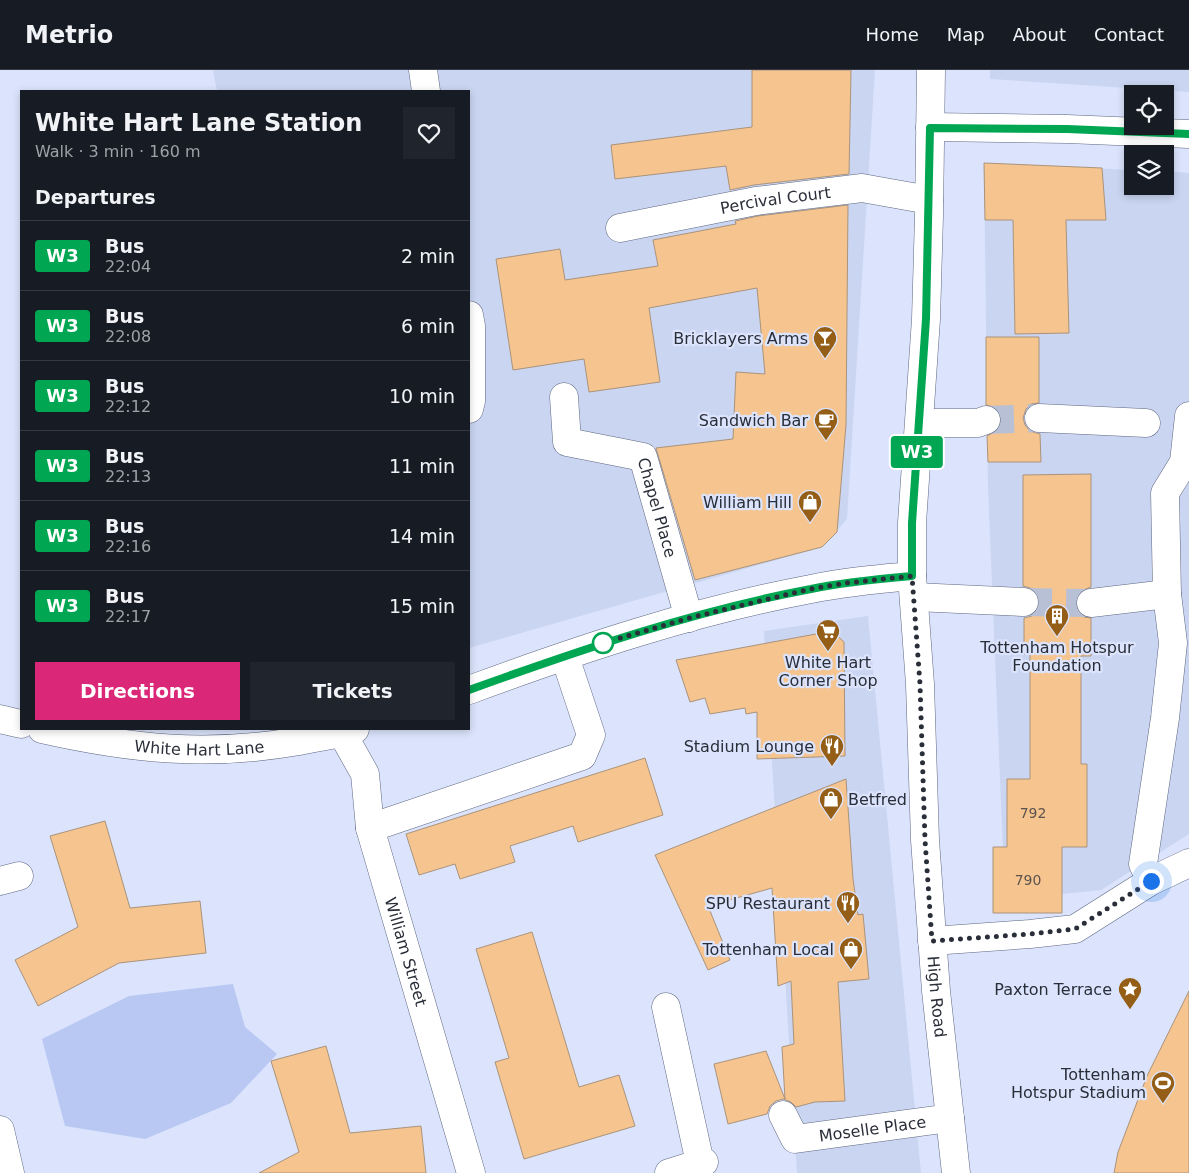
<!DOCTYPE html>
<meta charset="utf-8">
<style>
:root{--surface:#171b24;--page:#20242c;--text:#f1f3f6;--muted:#9ea1a6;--line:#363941;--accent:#db2777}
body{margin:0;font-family:"DejaVu Sans",sans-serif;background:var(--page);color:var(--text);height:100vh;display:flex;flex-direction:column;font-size:19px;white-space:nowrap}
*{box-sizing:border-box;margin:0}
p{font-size:16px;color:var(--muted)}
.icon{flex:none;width:28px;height:28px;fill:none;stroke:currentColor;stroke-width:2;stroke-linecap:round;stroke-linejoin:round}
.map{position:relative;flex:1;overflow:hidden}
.sheet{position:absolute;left:20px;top:20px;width:450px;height:640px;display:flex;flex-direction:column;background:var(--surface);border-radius:0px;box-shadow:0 2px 8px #0003}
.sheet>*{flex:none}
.badge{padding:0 10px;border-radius:4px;font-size:18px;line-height:32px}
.controls{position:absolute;left:1124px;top:15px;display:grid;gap:10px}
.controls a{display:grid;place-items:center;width:50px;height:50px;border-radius:0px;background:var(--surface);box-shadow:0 2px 8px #0003;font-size:25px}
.you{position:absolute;width:25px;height:25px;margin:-12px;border:4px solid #fff;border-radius:50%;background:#1a73e8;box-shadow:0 0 0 8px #1a73e833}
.map>.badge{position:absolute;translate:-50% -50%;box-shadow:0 0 0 2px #fff}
h2{padding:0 15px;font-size:19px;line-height:45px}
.round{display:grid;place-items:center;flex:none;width:52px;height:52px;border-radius:0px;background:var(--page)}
.overview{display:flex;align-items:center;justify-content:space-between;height:85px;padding:0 15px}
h1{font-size:24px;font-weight:600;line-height:38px}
.button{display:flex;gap:10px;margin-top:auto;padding:10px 15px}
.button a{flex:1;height:58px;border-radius:0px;background:var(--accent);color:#fff;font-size:20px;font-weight:600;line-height:58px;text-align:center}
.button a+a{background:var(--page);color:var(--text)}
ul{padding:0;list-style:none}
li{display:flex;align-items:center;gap:15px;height:70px;padding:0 15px;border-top:1px solid var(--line)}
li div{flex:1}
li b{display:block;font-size:19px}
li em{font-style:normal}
li .badge{min-width:55px;font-weight:700;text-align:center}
header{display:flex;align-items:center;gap:30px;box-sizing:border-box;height:70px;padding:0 25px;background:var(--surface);border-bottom:1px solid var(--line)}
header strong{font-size:24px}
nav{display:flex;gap:28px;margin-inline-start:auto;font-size:18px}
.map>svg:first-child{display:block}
.built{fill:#cad5f1}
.green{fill:#b9c8f3}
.building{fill:#f6c48e;stroke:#aa937c}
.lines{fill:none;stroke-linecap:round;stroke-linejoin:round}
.minor-tunnel{stroke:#b8c0d5;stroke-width:28;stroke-dasharray:28 14;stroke-linecap:butt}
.minor-casing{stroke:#5e6781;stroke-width:29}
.major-casing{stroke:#5e6781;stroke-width:29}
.minor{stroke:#fff;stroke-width:28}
.major{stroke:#fff;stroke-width:28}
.line-casing{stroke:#fff;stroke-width:11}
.line{stroke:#00a651;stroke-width:8}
.walk{stroke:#2a2e39;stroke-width:5;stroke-dasharray:0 9}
.stop-dot{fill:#fff;stroke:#00a651;stroke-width:2.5}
.labels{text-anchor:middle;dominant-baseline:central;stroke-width:4.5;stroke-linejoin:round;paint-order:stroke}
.number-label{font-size:14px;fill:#5d544e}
.street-label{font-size:16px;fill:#2a2e39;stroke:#dbe4fc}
.poi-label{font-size:16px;fill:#2a2e39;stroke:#dbe4fc;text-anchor:end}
</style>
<header>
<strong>Metrio</strong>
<nav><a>Home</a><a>Map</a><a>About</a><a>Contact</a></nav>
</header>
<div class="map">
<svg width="1189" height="1103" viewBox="0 0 1189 1103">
<rect width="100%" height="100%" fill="#dbe4fc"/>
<path class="built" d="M213,0H875L847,449L822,477L469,578V21H217Z
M990,0H1189V22L990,9Z
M984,93L1132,100V116H1165V101L1189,103V764L1101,820L1005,830L988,417Z
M868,546L921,1103H797L764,561Z"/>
<path class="green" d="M233,914L245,957L277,984L231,1033L145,1069L65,1056L42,969L129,926Z"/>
<path class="building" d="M752,0H851L849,104L754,115L730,120L726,96L615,109L611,75L752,57Z
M984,93L1102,98L1106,150H1066L1069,263L1015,264L1013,150H985Z
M848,135L846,355L837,462L822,477L695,510L656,378L733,369L736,302L765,304L757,218L649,238L660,312L589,322L584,289L513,300L496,189L560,179L565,210L658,196L653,170L736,154L735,151L758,146Z
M986,267H1039V333L1031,334L1026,339L1023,348L1025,355L1030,361L1040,364L1041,392H988L987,366L998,360L1001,352V345L996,338L986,335Z
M1091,404V517L1081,521L1077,526L1075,534L1079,543L1084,547L1091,548V586H1081V694H1087V777H1062V843H993V777H1007V709H1030V584H1024V548L1032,546L1037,541L1040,532L1038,524L1033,519L1023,516V405Z
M832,561L844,572L845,686L757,689V642L746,644L745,638L710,644L705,628L690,632L676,590Z
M645,688L663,745L578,772L573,756L510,776L515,792L460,809L455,794L419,805L406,764Z
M846,709L853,809L858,845L863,844L869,909L838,912L845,1031L815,1032L796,1037L791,1032L783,1029L776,1031L770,1036L767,1044L728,1054L714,994L766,981L785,1029L782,977L794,974L791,911L778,916L772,818L708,836L730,890L708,900L655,785Z
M105,751L130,838L200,831L206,883L119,893L38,936L15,890L78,857L50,766Z
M532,862L579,1017L619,1005L635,1056L524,1089L495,992L509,988L476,879Z
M1189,921V1103H1114L1118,1082L1147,1006Z
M326,976L350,1063L421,1056L426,1103H259L299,1082L271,991Z"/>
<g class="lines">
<path class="minor-tunnel" d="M986,350L1039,348
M1024,532L1091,533"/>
<g class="minor-casing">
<g id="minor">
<path d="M423,0L426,21"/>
<path d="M930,57L1067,59L1189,64"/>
<path id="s1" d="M620,158L756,131L862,118L929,130"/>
<path d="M469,245L471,256V331L469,339"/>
<path id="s2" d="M564,327L567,372L643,387L689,548"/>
<path d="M1039,348L1146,353"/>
<path d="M920,353H978L986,350"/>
<path d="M915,527L1024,532"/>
<path d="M1091,533L1167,524"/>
<path d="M469,620C580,579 694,541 811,519C844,512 878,509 912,506"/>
<path d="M0,649L21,654"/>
<path id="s3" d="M42,659C131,679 208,687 299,671C318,667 337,665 355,659"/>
<path id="s4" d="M342,663L365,704L370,758L471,1103"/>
<path d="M370,758L582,686L591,665L565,587"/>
<path d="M0,811L19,806"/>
<path d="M1151,811L1143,794L1165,648L1173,573L1167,524L1165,423L1184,392L1189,346"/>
<path d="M932,871L1030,864L1075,859L1151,811L1189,793"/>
<path d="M666,937L700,1093"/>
<path id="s5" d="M783,1045L795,1069L950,1048"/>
<path d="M0,1060L10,1103"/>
<path d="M669,1103L704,1092"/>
</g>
</g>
<g class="major-casing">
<g id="major">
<path id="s6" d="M931,0L929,146L926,249L912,453V506L920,614L925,770L936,921L956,1103"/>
</g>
</g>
<use href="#minor" class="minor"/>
<use href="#major" class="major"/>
</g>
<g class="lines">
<g class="line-casing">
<path id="line" d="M469,620C580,580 694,541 811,519C844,512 878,509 912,506V453L926,249L930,58L1067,59L1189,64"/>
</g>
<use href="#line" class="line"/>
<path class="walk" d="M603,573L689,548L810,519L846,513L912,506L920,614L925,770L932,871L1030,864L1075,859L1151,811"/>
</g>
<defs>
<g id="bar-pin" transform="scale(1.25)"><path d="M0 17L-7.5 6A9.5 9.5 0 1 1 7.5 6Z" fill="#955e16" stroke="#dbe4fc"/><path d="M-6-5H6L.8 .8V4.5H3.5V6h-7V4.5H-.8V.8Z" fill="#fff"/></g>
<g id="cafe-pin" transform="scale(1.25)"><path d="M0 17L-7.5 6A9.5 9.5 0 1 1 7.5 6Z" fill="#955e16" stroke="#dbe4fc"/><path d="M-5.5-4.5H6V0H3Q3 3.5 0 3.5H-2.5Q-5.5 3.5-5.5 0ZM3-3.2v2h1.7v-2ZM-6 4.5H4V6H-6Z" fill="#fff"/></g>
<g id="shop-pin" transform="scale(1.25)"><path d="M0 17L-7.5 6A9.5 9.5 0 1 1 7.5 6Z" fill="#955e16" stroke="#dbe4fc"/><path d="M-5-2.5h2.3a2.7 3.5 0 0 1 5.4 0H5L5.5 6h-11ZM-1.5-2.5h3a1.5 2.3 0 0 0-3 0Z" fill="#fff"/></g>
<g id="building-pin" transform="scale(1.25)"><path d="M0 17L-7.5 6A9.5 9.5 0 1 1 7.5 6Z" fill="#955e16" stroke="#dbe4fc"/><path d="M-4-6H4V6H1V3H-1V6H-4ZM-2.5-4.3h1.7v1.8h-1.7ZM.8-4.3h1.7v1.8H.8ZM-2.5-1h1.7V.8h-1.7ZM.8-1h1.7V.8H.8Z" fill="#fff"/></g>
<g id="supermarket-pin" transform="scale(1.25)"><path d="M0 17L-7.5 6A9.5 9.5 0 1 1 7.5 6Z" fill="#955e16" stroke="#dbe4fc"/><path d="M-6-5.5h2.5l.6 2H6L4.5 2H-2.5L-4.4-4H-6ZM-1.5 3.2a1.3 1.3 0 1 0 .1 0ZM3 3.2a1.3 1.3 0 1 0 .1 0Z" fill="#fff"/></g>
<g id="restaurant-pin" transform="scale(1.25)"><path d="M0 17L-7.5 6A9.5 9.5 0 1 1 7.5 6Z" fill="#955e16" stroke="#dbe4fc"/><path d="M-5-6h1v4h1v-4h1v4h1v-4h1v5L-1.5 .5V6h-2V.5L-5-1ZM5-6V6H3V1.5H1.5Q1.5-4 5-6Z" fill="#fff"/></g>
<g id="sight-pin" transform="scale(1.25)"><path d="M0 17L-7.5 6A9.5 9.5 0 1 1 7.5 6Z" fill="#955e16" stroke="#dbe4fc"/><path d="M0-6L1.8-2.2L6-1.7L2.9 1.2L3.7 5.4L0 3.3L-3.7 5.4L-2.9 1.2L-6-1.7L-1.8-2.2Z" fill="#fff"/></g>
<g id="stadium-pin" transform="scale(1.25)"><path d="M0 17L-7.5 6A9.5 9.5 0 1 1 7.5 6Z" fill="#955e16" stroke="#dbe4fc"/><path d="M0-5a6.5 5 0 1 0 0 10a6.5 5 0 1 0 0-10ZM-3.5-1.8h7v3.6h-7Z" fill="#fff"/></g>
</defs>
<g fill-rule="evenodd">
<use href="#bar-pin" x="825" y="268"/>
<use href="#cafe-pin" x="826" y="350"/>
<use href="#shop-pin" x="810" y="432"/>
<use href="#building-pin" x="1057" y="546"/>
<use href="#supermarket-pin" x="828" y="561"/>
<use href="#restaurant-pin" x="832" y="676"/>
<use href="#shop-pin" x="831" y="729"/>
<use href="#restaurant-pin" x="848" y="833"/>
<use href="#shop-pin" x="851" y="879"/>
<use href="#sight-pin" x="1130" y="919"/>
<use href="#stadium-pin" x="1163" y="1013"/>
</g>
<circle class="stop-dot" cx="603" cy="573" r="10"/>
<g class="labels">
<g class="number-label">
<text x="1033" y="743">792</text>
<text x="1028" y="810">790</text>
</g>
<g class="street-label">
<text stroke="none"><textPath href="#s1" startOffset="158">Percival Court</textPath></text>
<text stroke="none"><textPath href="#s2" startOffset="175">Chapel Place</textPath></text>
<text stroke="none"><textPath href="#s3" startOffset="159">White Hart Lane</textPath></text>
<text stroke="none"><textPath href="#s4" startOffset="230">William Street</textPath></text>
<text stroke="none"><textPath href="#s6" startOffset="928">High Road</textPath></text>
<text stroke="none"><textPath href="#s5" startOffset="105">Moselle Place</textPath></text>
</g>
<g class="poi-label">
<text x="808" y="268">Bricklayers Arms</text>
<text x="808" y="350">Sandwich Bar</text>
<text x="792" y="432">William Hill</text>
<text x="1057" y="577" text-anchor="middle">Tottenham Hotspur<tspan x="1057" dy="18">Foundation</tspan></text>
<text x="828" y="592" text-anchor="middle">White Hart<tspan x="828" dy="18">Corner Shop</tspan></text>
<text x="814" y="676">Stadium Lounge</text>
<text x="848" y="729" text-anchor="start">Betfred</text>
<text x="830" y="833">SPU Restaurant</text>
<text x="834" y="879">Tottenham Local</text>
<text x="1112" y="919">Paxton Terrace</text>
<text x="1146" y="1004">Tottenham<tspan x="1146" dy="18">Hotspur Stadium</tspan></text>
</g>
</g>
</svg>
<div class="controls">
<a><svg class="icon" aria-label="locate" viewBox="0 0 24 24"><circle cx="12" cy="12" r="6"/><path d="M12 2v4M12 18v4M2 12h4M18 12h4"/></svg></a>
<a><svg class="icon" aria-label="layers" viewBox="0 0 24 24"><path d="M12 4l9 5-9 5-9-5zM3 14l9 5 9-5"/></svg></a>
</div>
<div class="you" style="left:1151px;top:811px"></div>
<b class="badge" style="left:917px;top:382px;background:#00a651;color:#fff">W3</b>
<section class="sheet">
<div class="overview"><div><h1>White Hart Lane Station</h1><p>Walk · 3 min · 160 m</p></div><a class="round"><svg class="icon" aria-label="heart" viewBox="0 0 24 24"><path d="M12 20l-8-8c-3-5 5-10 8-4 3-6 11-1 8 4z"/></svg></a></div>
<h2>Departures</h2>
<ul>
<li><span class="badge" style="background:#00a651;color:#fff">W3</span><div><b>Bus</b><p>22:04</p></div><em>2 min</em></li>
<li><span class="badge" style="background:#00a651;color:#fff">W3</span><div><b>Bus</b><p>22:08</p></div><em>6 min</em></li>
<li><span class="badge" style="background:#00a651;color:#fff">W3</span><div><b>Bus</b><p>22:12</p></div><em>10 min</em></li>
<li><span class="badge" style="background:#00a651;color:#fff">W3</span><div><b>Bus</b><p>22:13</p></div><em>11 min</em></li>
<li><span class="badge" style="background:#00a651;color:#fff">W3</span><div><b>Bus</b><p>22:16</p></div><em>14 min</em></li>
<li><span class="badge" style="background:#00a651;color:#fff">W3</span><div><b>Bus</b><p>22:17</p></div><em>15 min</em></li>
</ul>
<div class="button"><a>Directions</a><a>Tickets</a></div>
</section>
</div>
